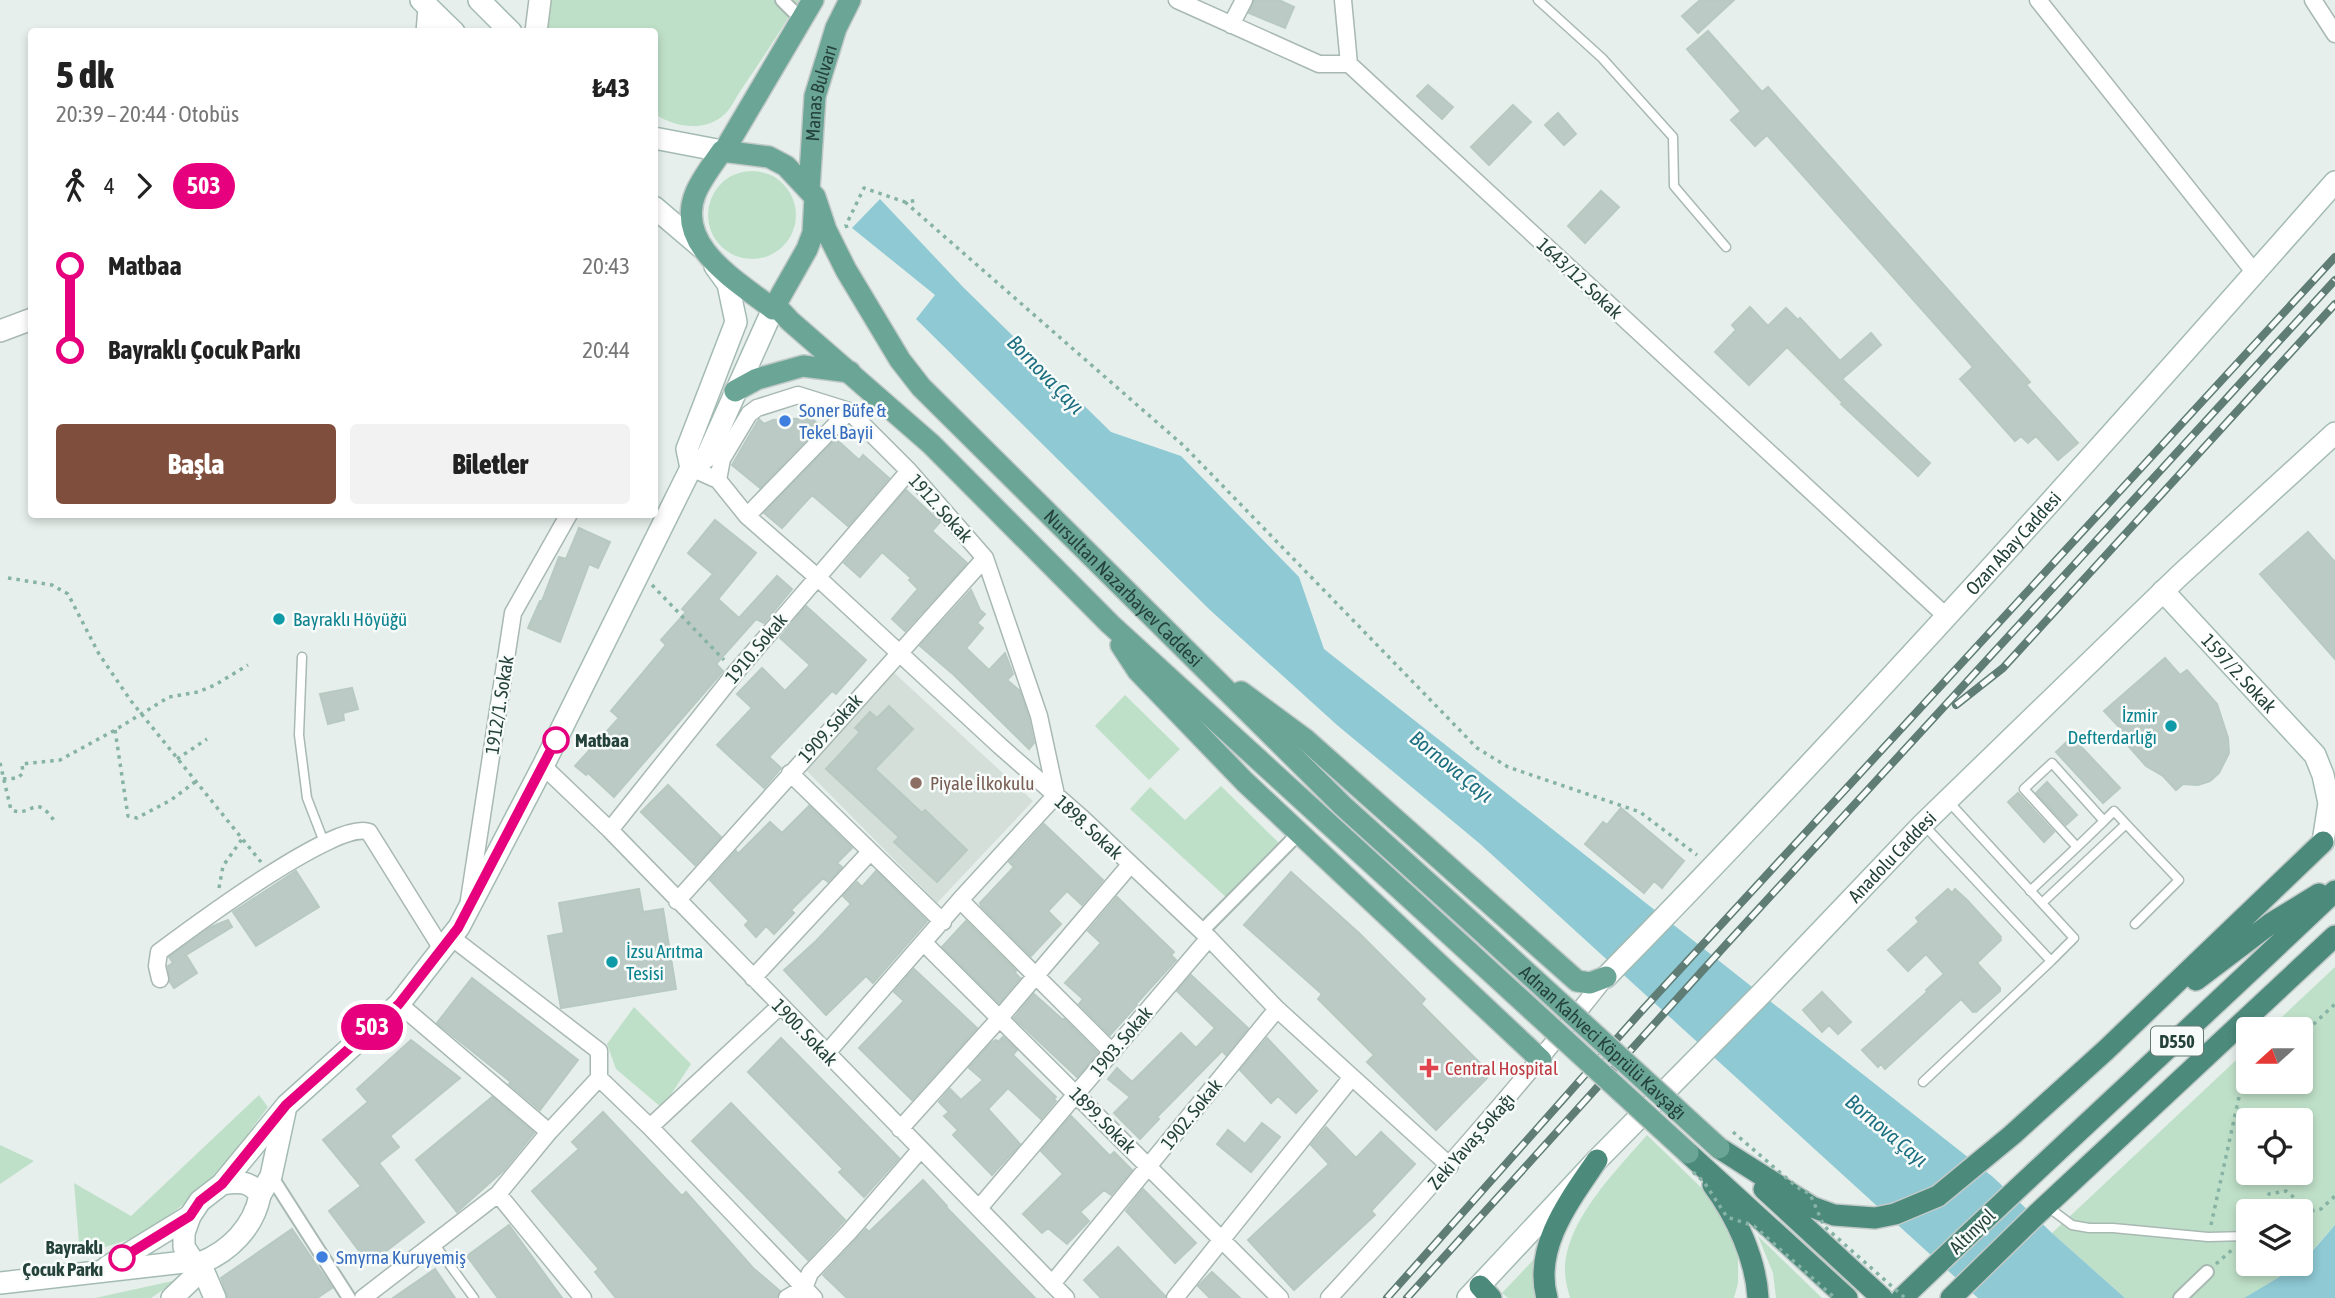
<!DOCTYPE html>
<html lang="tr">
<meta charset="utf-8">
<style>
:root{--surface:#fff;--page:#f2f2f2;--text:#222;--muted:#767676;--accent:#804e3d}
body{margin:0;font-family:"Asap Condensed",sans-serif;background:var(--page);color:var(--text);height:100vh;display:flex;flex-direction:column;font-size:26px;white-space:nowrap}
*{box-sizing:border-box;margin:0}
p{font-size:23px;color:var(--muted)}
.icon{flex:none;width:38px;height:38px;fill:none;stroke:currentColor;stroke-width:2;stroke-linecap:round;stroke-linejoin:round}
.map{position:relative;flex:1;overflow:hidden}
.panel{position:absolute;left:28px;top:28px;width:630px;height:490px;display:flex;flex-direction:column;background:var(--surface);border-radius:7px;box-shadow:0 4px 10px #0003}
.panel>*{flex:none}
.badge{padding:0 14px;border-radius:23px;font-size:24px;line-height:46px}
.needle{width:46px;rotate:249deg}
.fabs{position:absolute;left:2236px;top:1017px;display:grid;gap:14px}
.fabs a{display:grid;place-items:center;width:77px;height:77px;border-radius:7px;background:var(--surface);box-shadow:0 4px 10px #0003;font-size:35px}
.map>.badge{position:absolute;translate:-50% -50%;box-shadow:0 0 0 4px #fff}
.legs{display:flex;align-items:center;gap:10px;height:77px;padding:0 28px;font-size:23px}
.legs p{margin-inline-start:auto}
.head{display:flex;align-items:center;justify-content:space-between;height:119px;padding:0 28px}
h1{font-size:38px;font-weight:800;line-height:52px}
.button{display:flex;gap:14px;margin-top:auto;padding:14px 28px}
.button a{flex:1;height:80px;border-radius:7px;background:var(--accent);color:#fff;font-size:28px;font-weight:800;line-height:80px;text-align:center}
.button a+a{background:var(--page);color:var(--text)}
ul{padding:0 28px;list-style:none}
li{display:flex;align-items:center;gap:24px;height:84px;font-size:26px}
li i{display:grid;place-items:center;width:10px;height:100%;margin:0 9px;background:currentColor}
li i::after{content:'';width:18px;height:18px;margin:-9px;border:5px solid;border-radius:50%;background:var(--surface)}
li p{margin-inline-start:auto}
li:first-child i{background:linear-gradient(#0000 50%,currentColor 0)}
li:last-child i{background:linear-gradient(currentColor 50%,#0000 0)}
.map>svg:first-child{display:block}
.built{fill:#d4dfda}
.green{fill:#bfe0c8;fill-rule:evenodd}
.water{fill:#8ec9d4}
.building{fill:#bbcac4;stroke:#b8c9c2;stroke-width:2}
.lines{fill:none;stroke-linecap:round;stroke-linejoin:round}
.service-casing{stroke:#a8b8b2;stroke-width:11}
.pedestrian-casing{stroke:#a8b8b2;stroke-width:16}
.minor-casing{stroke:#a8b8b2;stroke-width:19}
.tertiary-casing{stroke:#a8b8b2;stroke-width:24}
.secondary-casing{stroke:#a4bbb3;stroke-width:24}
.primary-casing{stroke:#c2cac8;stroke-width:24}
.trunk-casing{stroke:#c2cac8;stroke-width:24}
.path{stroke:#86b3a5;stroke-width:3.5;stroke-dasharray:3.5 5;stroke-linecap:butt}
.service{stroke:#fff;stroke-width:8}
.pedestrian{stroke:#fff;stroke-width:12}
.minor{stroke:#fff;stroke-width:16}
.tertiary{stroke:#fff;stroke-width:21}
.secondary{stroke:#fff;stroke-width:21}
.primary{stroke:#6aa596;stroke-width:21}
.trunk{stroke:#4c8a7c;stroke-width:21}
.rail-casing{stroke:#5f7d75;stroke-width:8}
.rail{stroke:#f7fbf9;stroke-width:5;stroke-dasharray:16;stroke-linecap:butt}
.primary-bridge-casing{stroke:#c2cac8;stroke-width:24;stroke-linecap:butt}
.path-bridge{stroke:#86b3a5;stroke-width:3.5;stroke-dasharray:3.5 5;stroke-linecap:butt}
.primary-bridge{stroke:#6aa596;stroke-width:21}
.line-1-casing{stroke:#fff;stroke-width:16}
.line-1{stroke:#e6007e;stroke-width:10}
.shop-dot{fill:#3f7fe0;stroke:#f7fbf9;stroke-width:2.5}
.culture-dot{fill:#0f9aa8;stroke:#f7fbf9;stroke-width:2.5}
.stop-1-dot{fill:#fff;stroke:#e6007e;stroke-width:3.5}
.education-dot{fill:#8d6e63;stroke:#f7fbf9;stroke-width:2.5}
.health-dot{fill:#e0444e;stroke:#f7fbf9;stroke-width:2.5}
.labels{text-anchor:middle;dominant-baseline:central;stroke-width:5;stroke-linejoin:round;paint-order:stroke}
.shield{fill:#f7fbf9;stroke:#637a73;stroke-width:2}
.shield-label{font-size:18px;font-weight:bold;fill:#24423a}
.street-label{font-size:19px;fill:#24423a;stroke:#f7fbf9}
.shop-label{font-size:19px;fill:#366cbe;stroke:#f7fbf9;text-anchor:start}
.culture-label{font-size:19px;fill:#0d838f;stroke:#f7fbf9;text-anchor:start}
.stop-label{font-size:19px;font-weight:bold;fill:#24423a;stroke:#f7fbf9;text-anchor:start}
.education-label{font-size:19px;fill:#785e54;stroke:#f7fbf9;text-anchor:start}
.health-label{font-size:19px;fill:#be3a42;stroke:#f7fbf9;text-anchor:start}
.water-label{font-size:21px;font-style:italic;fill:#1c6f80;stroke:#f7fbf9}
</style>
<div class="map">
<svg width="2335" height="1298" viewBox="0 0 2335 1298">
<rect width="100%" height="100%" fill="#e6efeb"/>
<path class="built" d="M890,669L1033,801L937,903L801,765Z"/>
<path class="green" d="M541,0H799C781,30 763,58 743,87C737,95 732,107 725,114C705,133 674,127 655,114L654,32L547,31L537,20Z
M708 215a44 44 0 1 1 88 0a44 44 0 1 1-88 0Z
M1125,695L1180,749L1149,780L1095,726Z
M1221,786L1280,844L1228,899L1130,809L1150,787L1185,820Z
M2335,967V1225L2301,1263V1211H2249V1264H2301L2244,1298H2125L2052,1233L2249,1048V1082H2301V1029H2269ZM2249,1120H2301V1172H2249Z
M634,1007L691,1064L662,1108L616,1069L607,1044Z
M259,1095L268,1107L209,1185L143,1235L80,1255L74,1183L131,1216Z
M1647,1135L1719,1205L1738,1253V1283L1734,1298H1570C1568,1290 1565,1280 1565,1271C1565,1221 1616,1171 1647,1135Z
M0,1145L34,1161L0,1184Z
M1758,1236L1822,1298H1776L1773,1273Z
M1540,1253L1539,1298H1508L1502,1293Z
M177,1280L151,1298H95Z"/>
<path class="water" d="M880,199L963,287L1111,432L1181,456L1299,577L1324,649L1993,1177L2052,1233L2125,1298H1978L1479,843L1337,725L1210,610L916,319L935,295L852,228Z
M2335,1225V1298H2244L2301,1264Z"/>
<path class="building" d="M1254,0H1279L1294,7L1285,28L1249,13Z
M1700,0H1734L1698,33L1682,16Z
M1708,31L1762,92L1768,87L2030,382L2026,385L2078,443L2058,460L2036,436L2028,443L2021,436L2015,441L1960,379L1973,367L1767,135L1755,146L1731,120L1741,111L1687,49Z
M1428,85L1453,107L1442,119L1417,96Z
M1513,105L1531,122L1489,165L1471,147Z
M1558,113L1576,134L1564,145L1545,125Z
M1601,191L1619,207L1585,243L1568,226Z
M1750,307L1768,326L1786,308L1798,320L1800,318L1840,361L1871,333L1881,345L1842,379L1930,463L1918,476L1841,404L1843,403L1787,347L1749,385L1715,352L1736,330L1732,325Z
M811,418L820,426L760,488L732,465L759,419L764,424L773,420Z
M836,439L859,460L863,455L889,478L848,526L812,495L782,528L764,513Z
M906,490L940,522L932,531L967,563L905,631L892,619L918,589L909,580L911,578L882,552L860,577L844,563Z
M715,520L756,553L718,599L739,618L777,576L792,589L764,623L756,619L716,664L723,671L614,797L588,773L586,775L575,766L619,718L611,711L666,645L661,640L686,612L682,609L713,574L688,553Z
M579,528L610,542L598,568L589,564L560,642L528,628L540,601H542L559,557L566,559Z
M2308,532L2335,562V659L2260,574Z
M971,590L980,610L985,614L977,623L983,628L966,648L989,670L1005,653L1013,674L1007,680L1020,691L1029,719L1034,743L1029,749L954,675L920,646Z
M806,606L866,660L836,694L832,691L769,757L781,768L764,788L717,745L752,708L737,694L762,668L785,691L810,665L780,638Z
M2165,658L2180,675L2187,670L2217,704L2228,738L2229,753L2219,773L2210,781L2198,785L2183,784L2176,790L2163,776L2146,766L2117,733L2121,729L2104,711Z
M352,688L358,709L343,713L344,720L328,724L320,694Z
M889,706L913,729L875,769L922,813L925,810L967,850L937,882L894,842L899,837L826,769L860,732L855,728L870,712L877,718Z
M2072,737L2120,788L2103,803L2056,752Z
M2047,782L2077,815L2066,825L2036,793Z
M668,785L721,837L695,865L641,812Z
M2018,793L2054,832L2044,842L2008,802Z
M809,806L852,848L837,863L842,867L828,882L823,878L791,910L794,913L774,934L766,926L756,937L745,925L749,921L710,880L736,851L738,854L770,822L782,833Z
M1621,808L1684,861L1662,888L1654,881L1644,893L1585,844L1603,822L1607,825Z
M1044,824L1103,880L1082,905L1067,891L1048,911L1061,924L1031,956L981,906L980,903L1014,867L1009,862Z
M296,871L319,907L256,946L233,912Z
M876,871L927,921L873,983L866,976L826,1015L784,970L816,941L851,904L843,896L857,882L862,887Z
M1291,872L1359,933L1425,999L1421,1004L1491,1074L1436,1130L1367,1062L1374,1055L1318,999L1322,994L1244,925Z
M639,889L643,912L663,909L676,989L561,1008L548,936L564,933L559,903Z
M1948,889L1952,893L1955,889L1967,900L2001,937L2000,939L2001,940L1977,963L2000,988V991L1976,1012L1975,1011L1973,1012L1961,999L1885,1069L1881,1064L1878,1067L1862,1050L1927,992L1926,990L1944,974L1926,954L1908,971L1888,950L1919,922L1916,918Z
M1117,897L1174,952L1171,955L1176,960L1136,1004L1137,1005L1110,1035L1079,1004L1083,999L1065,983L1101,943L1088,931Z
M228,920L232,927L186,955L197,973L174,988L170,982L168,966L173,963L169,957L211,927Z
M966,921L1016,971L1015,973L1020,978L999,1003L942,947Z
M914,969L977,1028L912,1100L859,1048L904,1001L894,992Z
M1191,975L1248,1028L1226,1055L1222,1051L1157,1117L1159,1119L1140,1139L1114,1113L1130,1097L1108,1079L1117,1068L1132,1082L1181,1033L1196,1048L1215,1028L1177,991Z
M472,978L578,1060L540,1110L509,1084L511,1082L437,1023Z
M1822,992L1851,1022L1838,1034L1829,1025L1822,1032L1803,1010Z
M1034,994L1063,1020L1064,1019L1098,1053L1077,1077L1014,1018Z
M1003,1037L1017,1050L1013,1055L1056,1097L1054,1099L1056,1101L1041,1119L1008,1088L988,1109L1020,1144L992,1175L953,1135L958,1130L944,1116L949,1112L939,1102L950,1089L961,1100L983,1080L969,1068L992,1042L996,1040L998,1042Z
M781,1038L899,1158L864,1197L839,1172L843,1169L748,1072Z
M1267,1038L1317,1091L1296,1113L1278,1096L1271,1103L1240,1070Z
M411,1040L460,1078L390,1136L399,1147L379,1163L424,1222L369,1264L329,1211L361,1186L323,1140L368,1102L357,1089Z
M492,1097L534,1133L504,1170L457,1212L416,1160Z
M731,1103L845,1220L808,1260L692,1141Z
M603,1112L682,1196L686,1192L753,1268L780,1291L777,1298H616L595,1272L599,1269L532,1191L579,1149L572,1142Z
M1071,1116L1110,1156L1114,1152L1132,1170L1111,1195L1104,1190L1080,1212L1089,1221L1067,1244L1048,1228L1042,1233L1023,1214L1063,1174L1041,1151Z
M1262,1123L1280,1137L1251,1172L1217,1144L1228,1130L1245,1144Z
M1326,1127L1356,1158L1381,1132L1415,1164L1371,1211L1375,1215L1294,1290L1248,1240L1329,1164L1311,1145Z
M923,1180L947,1206L946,1207L1035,1298H847L823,1275L866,1229L869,1232Z
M1143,1189L1196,1243L1175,1263L1126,1211Z
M509,1225L562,1298H498L467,1256Z
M292,1229L332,1288L317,1298H228L221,1278Z
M1118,1247L1165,1296V1298H1101L1084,1280Z
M435,1269L455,1298H393Z
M1212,1272L1240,1298H1210L1198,1286Z"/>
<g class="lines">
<g class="service-casing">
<path id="service" d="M1538,0L1602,58L1673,137L1674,186L1726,247
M302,657L299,735L307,798L324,842
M1923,824L2051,961L2074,938L1949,802
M2126,824L2179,880L2135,924
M2077,847L2104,821
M2030,891L2077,847L2024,789L2052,763L2104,821L2114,811L2126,824L2042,903
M1923,1082L2051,961
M2048,1207L2072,1225L2089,1228H2113L2208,1237L2248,1236
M433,1242L474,1298"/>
</g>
<g class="pedestrian-casing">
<path id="pedestrian" d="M782,0L793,11
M1202,931L1300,832
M271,1176L349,1298
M2180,1298L2207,1272"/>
</g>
<g class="minor-casing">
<path id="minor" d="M1177,0L1319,64H1349L1947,617
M1343,0L1349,64
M2038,0L2255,273
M2313,0L2335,34
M1231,25L1244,0
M691,468L718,480L747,516L817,577L1000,746L1083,819L1209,938L1277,1009L1450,1166
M718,480L722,459L749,414L757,408L798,395L849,411L909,471L985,558L1039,716L1056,795L960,900L826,1054
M747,516L849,411
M543,766L610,830L1066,1298
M790,773L943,922
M610,830L736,672L909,471
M469,900L513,613L569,514
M960,900L1112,1052
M677,901L985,558
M451,937L599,1051V1078
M924,943L1280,1298
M753,978L870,852
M160,979L157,966L159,952C190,929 338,818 369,832L442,949
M399,1004L549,1132
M599,1078L650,1127L814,1298
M650,1127L780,1006
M900,1129L999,1019L1130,865
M498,1194L583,1298
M979,1208L1209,938
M1052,1284L1277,1009
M363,1298L498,1194L549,1132L599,1078
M787,1298L804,1288L810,1273L849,1232L920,1150
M1175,1298L1352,1077
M1329,1298C1425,1193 1518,1089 1606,977"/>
</g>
<g class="tertiary-casing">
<path id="tertiary" d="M427,32L429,8
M536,32L540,0
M0,331L32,319"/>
</g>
<g class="secondary-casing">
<g id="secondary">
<path d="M421,0L454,32"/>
<path d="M479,0L511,32"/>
<path d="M654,138L722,151"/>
<path d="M654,207L701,247"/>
<path d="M691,468L687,449L736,322L728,284L715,266"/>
<path id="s1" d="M2163,591L2315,755L2323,775L2329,803L2323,842"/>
<path id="s2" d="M1606,977C1858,720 2097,452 2335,182"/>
<path d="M222,1184C239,1181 250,1181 260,1195C254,1227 229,1252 200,1263L193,1261L184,1247V1233L190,1216L200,1201L222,1184L287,1105L399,1004L459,927L543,766L691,468L707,456L773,309"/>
<path d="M260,1195L271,1176L285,1111"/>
<path d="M200,1263L215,1298"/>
<path d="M107,1267L190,1216"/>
<path d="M0,1283L193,1261"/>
<path d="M172,1298L192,1279L200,1263"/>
<path id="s3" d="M1468,1298L1597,1160L1763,992L1923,824L2179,576L2335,433"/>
</g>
</g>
<g class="primary-casing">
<g id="primary">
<path d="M724,151L813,0"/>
<path id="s4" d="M809,190L815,96L836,28L850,0"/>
<path id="s5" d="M815,197L813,233L807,249L773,309C739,282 673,246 696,192C702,178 713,164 722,151L769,157L786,166L815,197L826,230L846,270L900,360L921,387L1343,806L1488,937"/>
<path d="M775,305L790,321L931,444L1110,624L1470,953"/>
<path d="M735,391L757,379L803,366L850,372"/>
<path d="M1121,645L1138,671L1245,782L1541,1060"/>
<path d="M1241,692L1306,740L1577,981L1590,983L1606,977"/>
</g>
</g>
<g class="trunk-casing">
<path id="trunk" d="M2196,980L2270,924L2319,894
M1719,1148L1812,1207L1834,1215L1875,1218L1895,1214L1938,1196L2012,1135L2106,1050L2323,842
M1688,1153L1847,1298
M1713,1185C1736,1216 1756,1259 1758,1298
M1764,1189L1882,1298
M1480,1286L1491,1298
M1547,1298C1533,1247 1570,1200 1597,1160
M1902,1298C2045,1161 2191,1028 2335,891
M1951,1298L2037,1214L2335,936"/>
</g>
<path class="path" d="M905,202L1184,446L1477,748L1508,767L1640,812L1697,855
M847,228L846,225L864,188L905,202L919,200
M8,578L52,585L68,594L99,654L131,701L261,862
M652,585L724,660
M115,730L128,816L137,818L171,800L195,782
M177,759L207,739
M0,763L11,810C34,818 34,791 55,822
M3,779L18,778L23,773L22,764L60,760L115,730L169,697L198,692L215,685L248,665
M219,888L223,866L242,839
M2301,1036L2335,1004
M2261,1211L2269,1194L2286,1191L2311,1211L2321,1209L2335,1196
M2211,1225L2239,1097L2253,1082
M2216,1264L2234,1248"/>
<use href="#service" class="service"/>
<use href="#pedestrian" class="pedestrian"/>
<use href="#minor" class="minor"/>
<use href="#tertiary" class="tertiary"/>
<use href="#secondary" class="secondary"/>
<use href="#primary" class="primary"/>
<use href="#trunk" class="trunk"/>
<g class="rail-casing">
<path id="rail" d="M1956,705L2003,668L2335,304
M1387,1298L1637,1016L2335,257
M1407,1298L1722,949L2335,280"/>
</g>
<use href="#rail" class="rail"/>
<g class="primary-bridge-casing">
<g id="primary-bridge">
<path id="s6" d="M1488,937L1719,1148"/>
<path d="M1470,953L1688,1153"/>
</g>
</g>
<path class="path-bridge" d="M1733,1132L1797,1187L1810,1194L1824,1226L1905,1298
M1693,1172L1704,1182L1727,1217L1754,1226L1835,1298"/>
<use href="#primary-bridge" class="primary-bridge"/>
</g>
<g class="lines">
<g class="line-1-casing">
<path id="line-1" d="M122,1258L190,1216L200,1201L222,1184L286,1105L399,1004L458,928L556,740"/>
</g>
<use href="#line-1" class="line-1"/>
</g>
<g class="shop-dot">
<circle cx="785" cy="421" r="7"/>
<circle cx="322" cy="1257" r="7"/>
</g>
<g class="culture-dot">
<circle cx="279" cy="619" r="7"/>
<circle cx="2171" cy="726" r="7"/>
<circle cx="612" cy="962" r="7"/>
</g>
<g class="stop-1-dot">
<circle cx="556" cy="740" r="12"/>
<circle cx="122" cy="1258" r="12"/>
</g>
<circle class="education-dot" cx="916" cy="783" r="7"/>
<path class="health-dot" d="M1425.5 1057.5h7v7h7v7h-7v7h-7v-7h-7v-7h7z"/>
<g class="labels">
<rect class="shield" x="2151" y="1026.5" width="52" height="29" rx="5"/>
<g class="shield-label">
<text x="2177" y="1041">D550</text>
</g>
<g class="street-label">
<text stroke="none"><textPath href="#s4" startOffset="98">Manas Bulvarı</textPath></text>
<text transform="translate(1580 278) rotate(43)">1643/12. Sokak</text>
<text transform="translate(941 508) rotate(48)">1912. Sokak</text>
<text stroke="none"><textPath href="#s2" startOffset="595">Ozan Abay Caddesi</textPath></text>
<text stroke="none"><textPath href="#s5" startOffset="936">Nursultan Nazarbayev Caddesi</textPath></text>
<text transform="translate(756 648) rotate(-50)">1910. Sokak</text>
<text stroke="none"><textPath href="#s1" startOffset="112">1597/2. Sokak</textPath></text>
<text transform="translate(499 705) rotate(-81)">1912/1. Sokak</text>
<text transform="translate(830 728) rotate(-48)">1909. Sokak</text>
<text transform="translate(1089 827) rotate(43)">1898. Sokak</text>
<text stroke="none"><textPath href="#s3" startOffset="612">Anadolu Caddesi</textPath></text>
<text transform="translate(805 1032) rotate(46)">1900. Sokak</text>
<text transform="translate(1121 1041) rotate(-50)">1903. Sokak</text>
<text stroke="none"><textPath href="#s6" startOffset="156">Adnan Kahveci Köprülü Kavşağı</textPath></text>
<text transform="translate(1191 1114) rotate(-51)">1902. Sokak</text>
<text transform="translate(1103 1120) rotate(45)">1899. Sokak</text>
<text transform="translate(1471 1141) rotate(-49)">Zeki Yavaş Sokağı</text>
<text transform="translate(1972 1231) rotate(-44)">Altınyol</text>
</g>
<g class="shop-label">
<text x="799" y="410">Soner Büfe &amp;<tspan x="799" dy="22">Tekel Bayii</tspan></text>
<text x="336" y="1257">Smyrna Kuruyemiş</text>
</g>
<g class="culture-label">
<text x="293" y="619">Bayraklı Höyüğü</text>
<text x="2157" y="715" text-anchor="end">İzmir<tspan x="2157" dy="22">Defterdarlığı</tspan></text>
<text x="626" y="951">İzsu Arıtma<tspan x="626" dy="22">Tesisi</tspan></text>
</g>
<g class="stop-label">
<text x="575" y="740">Matbaa</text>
<text x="103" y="1247" text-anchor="end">Bayraklı<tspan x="103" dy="22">Çocuk Parkı</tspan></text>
</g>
<g class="education-label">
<text x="930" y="783">Piyale İlkokulu</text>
</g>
<g class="health-label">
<text x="1445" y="1068">Central Hospital</text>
</g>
<g class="water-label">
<text transform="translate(1046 374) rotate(46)">Bornova Çayı</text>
<text transform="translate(1452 766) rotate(39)">Bornova Çayı</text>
<text transform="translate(1887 1130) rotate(40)">Bornova Çayı</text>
</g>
</g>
</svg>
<div class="fabs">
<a><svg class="needle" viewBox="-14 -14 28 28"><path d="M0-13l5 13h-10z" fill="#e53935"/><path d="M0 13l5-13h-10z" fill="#767676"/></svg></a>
<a><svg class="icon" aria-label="locate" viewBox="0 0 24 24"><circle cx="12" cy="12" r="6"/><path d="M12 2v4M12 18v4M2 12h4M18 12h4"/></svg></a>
<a><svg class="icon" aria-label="layers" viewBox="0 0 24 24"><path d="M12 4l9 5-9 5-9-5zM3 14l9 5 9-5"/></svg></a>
</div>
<b class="badge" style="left:372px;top:1027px;background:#e6007e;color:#fff">503</b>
<section class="panel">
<div class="head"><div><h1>5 dk</h1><p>20:39 – 20:44 · Otobüs</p></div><b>₺43</b></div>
<div class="legs"><svg class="icon" aria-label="walk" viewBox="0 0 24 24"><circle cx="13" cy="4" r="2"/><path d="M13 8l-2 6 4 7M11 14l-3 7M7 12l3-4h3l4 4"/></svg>4<svg class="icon" aria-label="forward" viewBox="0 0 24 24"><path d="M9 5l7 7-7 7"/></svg><b class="badge" style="background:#e6007e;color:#fff">503</b></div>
<ul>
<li><i style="color:#e6007e"></i><b>Matbaa</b><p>20:43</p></li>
<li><i style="color:#e6007e"></i><b>Bayraklı Çocuk Parkı</b><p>20:44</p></li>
</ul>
<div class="button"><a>Başla</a><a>Biletler</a></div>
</section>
</div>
